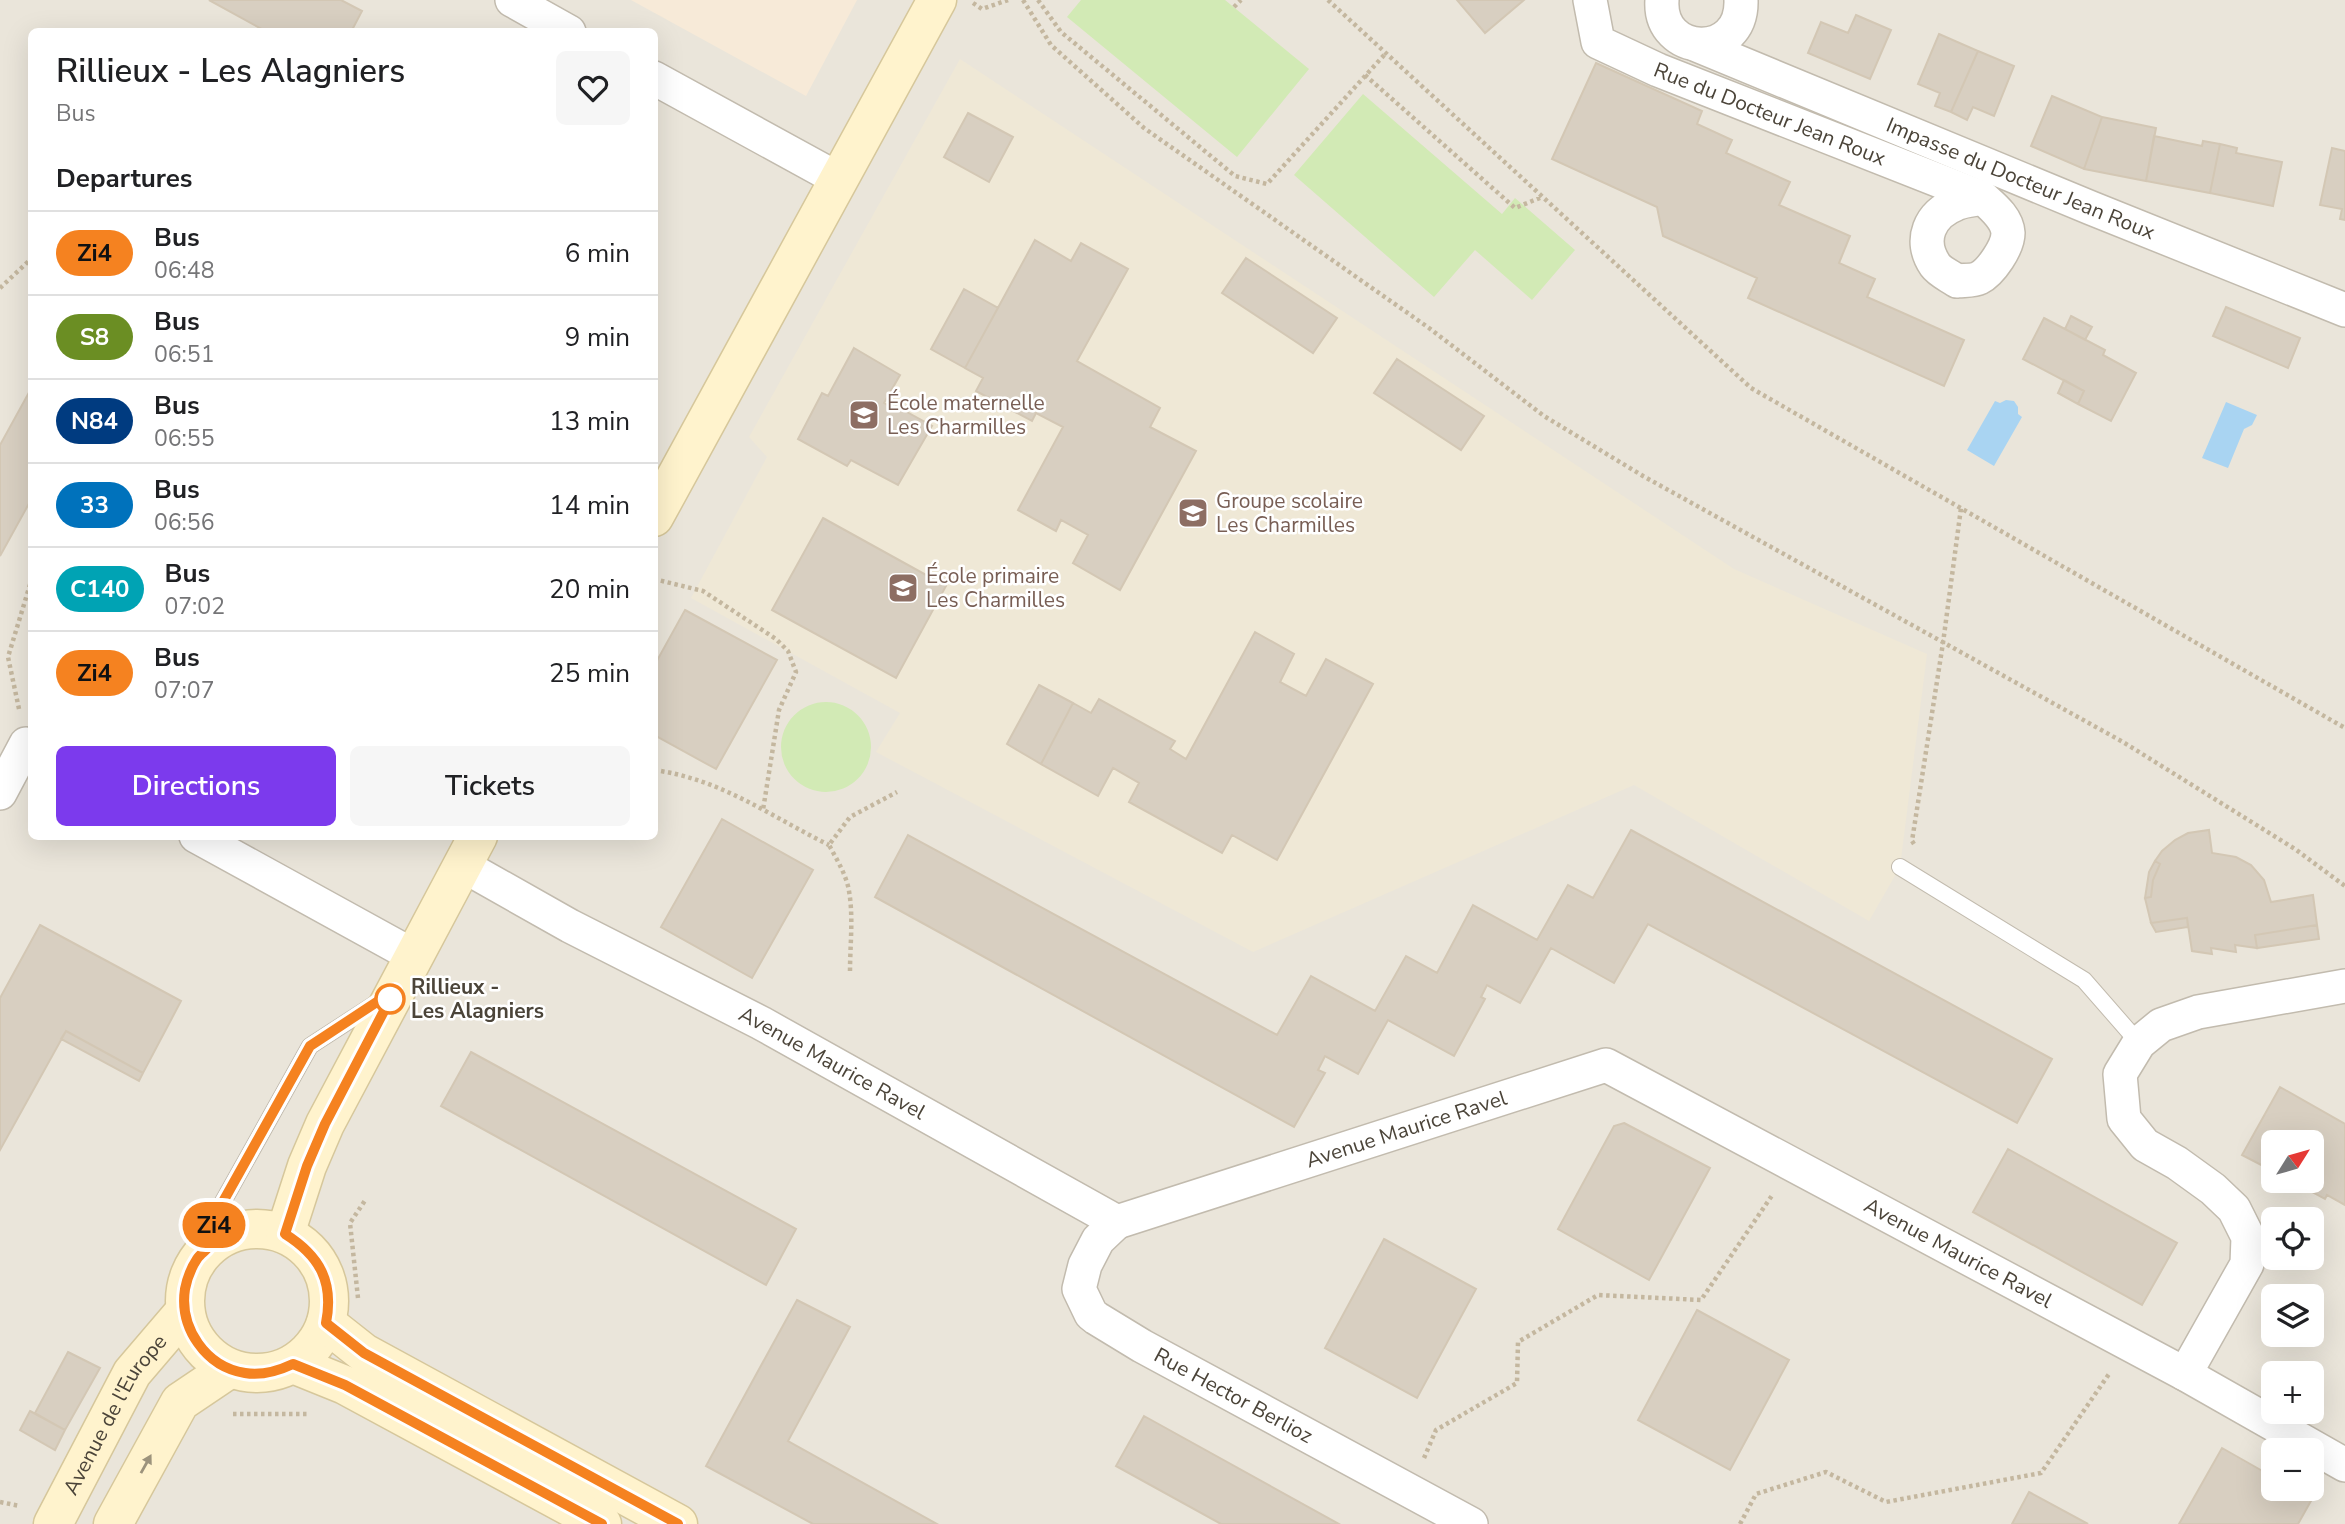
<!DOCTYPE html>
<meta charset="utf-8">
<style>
:root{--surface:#fff;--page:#f6f6f6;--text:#202124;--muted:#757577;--line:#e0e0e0;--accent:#7c3aed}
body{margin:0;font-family:"Nunito Sans",sans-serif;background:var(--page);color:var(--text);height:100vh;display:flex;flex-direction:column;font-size:26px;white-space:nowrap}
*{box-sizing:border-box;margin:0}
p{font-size:23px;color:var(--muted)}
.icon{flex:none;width:38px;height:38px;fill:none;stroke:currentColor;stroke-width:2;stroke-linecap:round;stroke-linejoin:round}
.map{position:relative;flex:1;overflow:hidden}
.details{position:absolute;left:28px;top:28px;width:630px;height:812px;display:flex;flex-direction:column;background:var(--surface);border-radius:10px;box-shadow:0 7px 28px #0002}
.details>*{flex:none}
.badge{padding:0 14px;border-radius:23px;font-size:24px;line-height:46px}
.needle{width:46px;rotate:53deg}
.controls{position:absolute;left:2261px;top:1130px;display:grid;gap:14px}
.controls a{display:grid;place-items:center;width:63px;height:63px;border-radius:10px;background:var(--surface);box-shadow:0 7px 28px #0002;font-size:35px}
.map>.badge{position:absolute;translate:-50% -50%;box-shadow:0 0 0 4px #fff}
h2{padding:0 28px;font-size:26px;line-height:63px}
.round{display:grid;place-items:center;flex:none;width:74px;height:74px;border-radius:10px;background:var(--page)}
.head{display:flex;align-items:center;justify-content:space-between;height:119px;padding:0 28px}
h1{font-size:33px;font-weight:600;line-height:52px}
.button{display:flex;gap:14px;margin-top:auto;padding:14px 28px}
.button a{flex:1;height:80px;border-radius:10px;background:var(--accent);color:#fff;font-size:28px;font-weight:600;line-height:80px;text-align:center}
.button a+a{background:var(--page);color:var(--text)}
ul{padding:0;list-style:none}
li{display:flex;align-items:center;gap:21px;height:84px;padding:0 28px;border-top:2px solid var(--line)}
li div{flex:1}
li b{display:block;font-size:26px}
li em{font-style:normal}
li .badge{min-width:77px;font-weight:700;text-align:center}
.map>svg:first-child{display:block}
.residential{fill:#eae5da;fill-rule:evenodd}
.commercial{fill:#f7ead8}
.education{fill:#efe8d6}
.green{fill:#d2eab5}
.water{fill:#a9d4f2}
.building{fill:#d8cfc1;stroke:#d3c7b4;stroke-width:2}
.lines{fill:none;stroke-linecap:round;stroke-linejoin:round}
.lane-casing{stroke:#c2bbae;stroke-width:18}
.street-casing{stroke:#c2bbae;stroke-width:36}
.secondary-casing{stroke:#d6c79b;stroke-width:41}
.path{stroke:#c4b79f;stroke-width:4.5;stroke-dasharray:3.5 3.5;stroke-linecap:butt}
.lane{stroke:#fff;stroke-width:16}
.street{stroke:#fff;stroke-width:33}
.secondary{stroke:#fff3cd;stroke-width:38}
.oneway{fill:#9c937c}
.line-casing{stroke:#fff;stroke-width:16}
.line{stroke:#f58220;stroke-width:10}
.stop-dot{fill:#fff;stroke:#f58220;stroke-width:3.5}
.labels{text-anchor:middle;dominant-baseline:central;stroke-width:5;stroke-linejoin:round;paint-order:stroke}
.street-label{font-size:21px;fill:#4b4439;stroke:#fff}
.education-label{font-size:21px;fill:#785e54;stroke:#fff;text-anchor:start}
.stop-label{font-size:21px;font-weight:bold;fill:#4b4439;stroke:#fff;text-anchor:start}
</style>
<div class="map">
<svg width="2345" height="1524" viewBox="0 0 2345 1524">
<rect width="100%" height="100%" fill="#f6f3ec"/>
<path class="residential" d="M0,0H2345V1524H0ZM32,32H654V836H32ZM2273,1143H2312V1181H2273ZM2273,1220H2312V1258H2273ZM2273,1297H2312V1335H2273ZM2273,1374H2312V1412H2273ZM2273,1451H2312V1489H2273Z"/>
<path class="commercial" d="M631,0H857L806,96Z"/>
<path class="education" d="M960,59L1734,569L1927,654L1900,867L1869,921L1634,785L1253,952L876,752L900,713L691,598L767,457L749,437Z"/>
<path class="green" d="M1081,0H1225L1309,69L1237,157L1067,17Z
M1363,94L1502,214L1515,198L1575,250L1532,300L1475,250L1434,297L1294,175Z
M781 747a45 45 0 1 1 90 0a45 45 0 1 1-90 0Z"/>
<path class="water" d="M2006,400L2014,401L2018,407V414L2022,417L1994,466L1967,450L1995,401L2000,403Z
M2226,402L2257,415L2252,425L2244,429L2228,468L2202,458Z"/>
<path class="building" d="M209,0H341L362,11L351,32H267Z
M1457,0H1524L1485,33Z
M1856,15L1891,30L1870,79L1808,53L1821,22L1848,33Z
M1939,34L1978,51L1951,112L1935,106L1940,93L1918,84Z
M1978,51L2014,66L1994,116L1973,107L1967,120L1951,112Z
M1596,63L1702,111L1697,124L1732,140L1726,153L1790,182L1779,205L1850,236L1839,263L1875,279L1867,297L1964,340L1944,386L1748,298L1757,278L1663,236L1657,207L1552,159Z
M2052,96L2102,117L2084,169L2031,146Z
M968,113L1013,137L989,182L944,157Z
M2102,117L2156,128L2146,181L2084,169Z
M2154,136L2202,146L2203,141L2220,144L2210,193L2146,181Z
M2220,144L2237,148L2236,153L2282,162L2273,206L2210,193Z
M2332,148L2345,151V220L2340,219L2342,209L2320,205Z
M1035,240L1071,261L1081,243L1128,269L1077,361L1160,408L1150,427L1196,451L1120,590L1073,563L1088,535L1061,520L1056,531L1018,510L1063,427L1036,413L1032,421L976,391L983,378L965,368Z
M1246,258L1337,318L1313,353L1222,293Z
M964,289L998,308L965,368L931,349Z
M2226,307L2300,338L2288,368L2213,336Z
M2071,316L2092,327L2085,340L2065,329Z
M2044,318L2105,350L2103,355L2136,373L2111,421L2078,404L2084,391L2023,359Z
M854,348L900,375L884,403L894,409L896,406L932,426L898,485L851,460L847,466L798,439L821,395L822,393L828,396Z
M1397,359L1484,416L1461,450L1374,393Z
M2064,380L2084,391L2078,404L2058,393Z
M32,387V498L0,556V445Z
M823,518L946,586L896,678L772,610Z
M685,610L777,660L716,769L654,735V666Z
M1255,632L1294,654L1280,682L1306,696L1326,659L1373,684L1277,860L1232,835L1222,853L1129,802L1139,783L1113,768L1098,796L1041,764L1073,703L1091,713L1099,699L1175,741L1170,749L1186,759Z
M1039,685L1073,703L1041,764L1007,744Z
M722,819L813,870L752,978L661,927Z
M1631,830L2052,1059L2017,1123L1648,924L1614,983L1551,948L1520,1003L1487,985L1481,997L1485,999L1454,1056L1388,1020L1358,1074L1325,1056L1318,1070L1325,1073L1294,1127L875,897L908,835L1277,1035L1311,976L1375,1011L1406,956L1437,973L1473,905L1537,940L1568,885L1593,898Z
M2209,830L2212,853L2236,857L2251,865L2264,880L2271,902L2313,895L2317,925L2255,935L2257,948L2235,945L2236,952L2211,948L2212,954L2192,951L2187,918L2151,923L2145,898L2151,897L2153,880L2160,864L2155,861L2162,851L2175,840L2188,833Z
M2155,861L2160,864L2153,880L2151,897L2145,898L2149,872Z
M2187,918L2188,927L2156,932L2151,923Z
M40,925L181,1001L143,1073L66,1031L0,1150V998Z
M2317,925L2319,939L2257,948L2255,935Z
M66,1031L143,1073L139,1081L61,1039Z
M471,1052L796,1229L766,1285L441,1106Z
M2280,1087L2345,1124V1205L2327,1195L2325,1199L2292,1181H2312V1143H2273V1171L2242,1155Z
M1624,1123L1710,1168L1649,1280L1558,1229L1614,1126Z
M2008,1149L2177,1243L2142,1305L1973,1212Z
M1384,1239L1476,1289L1417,1398L1325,1348Z
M797,1300L850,1327L788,1441L937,1524H813L706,1466Z
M1697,1310L1789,1360L1730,1470L1638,1420Z
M68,1352L100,1368L65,1430L35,1413Z
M30,1411L65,1430L55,1450L20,1430Z
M1144,1416L1339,1524H1221L1116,1466Z
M2222,1448L2273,1477V1489H2295L2312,1499L2298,1524H2179Z
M2029,1492L2088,1524H2012Z"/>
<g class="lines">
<g class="lane-casing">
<path id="lane" d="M1900,867L2084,980L2139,1043
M211,1245L215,1216L310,1046L381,1000"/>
</g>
<g class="street-casing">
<g id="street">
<path d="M512,0L569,32"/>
<path id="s1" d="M1590,0L1598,42L1658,70L1983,198C1993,207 2007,218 2008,233C2008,247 1991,272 1979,278C1973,281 1963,280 1957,281C1950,276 1940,272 1935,265C1918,240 1930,214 1956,204C1964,200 1974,200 1983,198"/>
<path d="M1662,0C1658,57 1743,61 1741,0"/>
<path id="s2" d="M1697,45L2091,208L2345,310"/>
<path d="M654,78L840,180"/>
<path d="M0,793L26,744L32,747"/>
<path d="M196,836L414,956"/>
<path id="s3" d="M462,865L570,926L761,1023L1117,1222L1606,1065L2185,1374L2345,1465"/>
<path id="s4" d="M1117,1222L1098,1240L1085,1265L1079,1289L1091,1314L1096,1318L1142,1346L1471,1524"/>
<path d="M2185,1374L2247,1264L2248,1237L2234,1209L2213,1189L2177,1163L2145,1145L2124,1119L2120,1074L2139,1043L2161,1025L2198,1012L2345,986"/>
</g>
</g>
<g class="secondary-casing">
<g id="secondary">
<path d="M654,517L937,0"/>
<circle cx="257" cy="1301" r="72"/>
<path d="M285,1234L307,1166L325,1124L478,836"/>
<path d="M326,1323L364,1353L678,1524"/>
<path d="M293,1364L345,1385L602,1524"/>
<path id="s5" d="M53,1524L132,1373L185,1311"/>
<path d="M113,1524L180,1402L229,1369"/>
</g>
</g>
<path class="path" d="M1023,0L1051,45L1144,128L1429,328L1544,416L1643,476L2123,742L2295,849L2345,886
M1038,0L1061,32L1235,176L1267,184L1386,53
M1328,0L1751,388L2345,728
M973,3L982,9L1008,0
M1234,7L1241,0
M1365,75L1515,208L1542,197
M0,288L32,258
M654,579L703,591L776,639L788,651L796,672L779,710L763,810
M19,709L8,657L32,578
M654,770C721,779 770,816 829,845
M1914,844L1912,841L1943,643L1961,508
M850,971C850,944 854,913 848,886C844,871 836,858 829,845L850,817L897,792
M358,1298L350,1223L366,1199
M233,1414H308
M1424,1458L1436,1430L1517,1383L1518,1342L1598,1295L1701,1300L1773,1194
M0,1502L20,1506
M1740,1524L1756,1494L1826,1472L1886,1502L2041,1473L2109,1374"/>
<use href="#lane" class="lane"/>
<use href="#street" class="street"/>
<use href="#secondary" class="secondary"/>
</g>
<defs><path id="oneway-solid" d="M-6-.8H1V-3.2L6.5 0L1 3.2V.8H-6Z" transform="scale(1.75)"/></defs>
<use class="oneway" href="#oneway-solid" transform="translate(146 1464) rotate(-61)"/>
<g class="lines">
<g class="line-casing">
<path id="line" d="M602,1524L345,1385L293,1364C278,1371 262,1376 245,1373C206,1367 179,1328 185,1289C187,1279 191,1268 197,1259C201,1253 209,1249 211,1243C214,1234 214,1224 215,1216L310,1046L395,990L325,1124L307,1166L285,1234C320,1256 334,1282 326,1323L364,1353L678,1524"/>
</g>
<use href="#line" class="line"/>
</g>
<defs>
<g id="school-square" transform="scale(1.575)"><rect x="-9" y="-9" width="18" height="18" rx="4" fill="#8d6e63" stroke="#fff"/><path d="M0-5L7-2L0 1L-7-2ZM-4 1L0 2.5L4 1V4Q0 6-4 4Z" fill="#fff"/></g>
</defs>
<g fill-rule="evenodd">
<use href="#school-square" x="864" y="415"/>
<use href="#school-square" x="1193" y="513"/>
<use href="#school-square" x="903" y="588"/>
</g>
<circle class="stop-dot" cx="390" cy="999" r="14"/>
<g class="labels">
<g class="street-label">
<text stroke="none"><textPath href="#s1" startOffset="229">Rue du Docteur Jean Roux</textPath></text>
<text stroke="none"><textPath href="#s2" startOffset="350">Impasse du Docteur Jean Roux</textPath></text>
<text stroke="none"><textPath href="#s3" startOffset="420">Avenue Maurice Ravel</textPath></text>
<text stroke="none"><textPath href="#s3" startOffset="1050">Avenue Maurice Ravel</textPath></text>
<text stroke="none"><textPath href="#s3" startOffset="1659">Avenue Maurice Ravel</textPath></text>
<text stroke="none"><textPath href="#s4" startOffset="271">Rue Hector Berlioz</textPath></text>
<text stroke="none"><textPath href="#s5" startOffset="126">Avenue de l'Europe</textPath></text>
</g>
<g class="education-label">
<text x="887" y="403">École maternelle<tspan x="887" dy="24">Les Charmilles</tspan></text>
<text x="1216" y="501">Groupe scolaire<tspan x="1216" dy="24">Les Charmilles</tspan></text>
<text x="926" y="576">École primaire<tspan x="926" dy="24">Les Charmilles</tspan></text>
</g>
<g class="stop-label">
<text x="411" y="987">Rillieux -<tspan x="411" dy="24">Les Alagniers</tspan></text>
</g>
</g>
</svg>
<div class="controls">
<a><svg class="needle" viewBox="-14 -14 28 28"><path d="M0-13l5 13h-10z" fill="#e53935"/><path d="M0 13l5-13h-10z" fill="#757577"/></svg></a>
<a><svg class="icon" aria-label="locate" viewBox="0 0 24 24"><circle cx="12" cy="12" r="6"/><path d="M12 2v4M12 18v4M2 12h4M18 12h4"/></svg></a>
<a><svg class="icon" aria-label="layers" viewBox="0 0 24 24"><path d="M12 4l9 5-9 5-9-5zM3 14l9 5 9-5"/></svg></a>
<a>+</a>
<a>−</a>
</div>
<b class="badge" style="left:214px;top:1225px;background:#f58220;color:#111">Zi4</b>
<section class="details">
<div class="head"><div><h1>Rillieux - Les Alagniers</h1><p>Bus</p></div><a class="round"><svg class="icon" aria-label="heart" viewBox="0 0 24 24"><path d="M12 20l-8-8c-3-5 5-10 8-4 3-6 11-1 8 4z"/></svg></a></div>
<h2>Departures</h2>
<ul>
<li><span class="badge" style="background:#f58220;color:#111">Zi4</span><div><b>Bus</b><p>06:48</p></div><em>6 min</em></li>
<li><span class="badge" style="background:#6b8e23;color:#fff">S8</span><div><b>Bus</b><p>06:51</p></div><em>9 min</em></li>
<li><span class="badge" style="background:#003b80;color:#fff">N84</span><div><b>Bus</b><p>06:55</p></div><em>13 min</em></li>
<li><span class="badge" style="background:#0072bc;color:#fff">33</span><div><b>Bus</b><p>06:56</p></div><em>14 min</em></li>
<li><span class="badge" style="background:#00a3b4;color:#fff">C140</span><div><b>Bus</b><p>07:02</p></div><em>20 min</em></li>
<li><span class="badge" style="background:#f58220;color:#111">Zi4</span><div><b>Bus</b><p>07:07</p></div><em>25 min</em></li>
</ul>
<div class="button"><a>Directions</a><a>Tickets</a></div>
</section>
</div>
